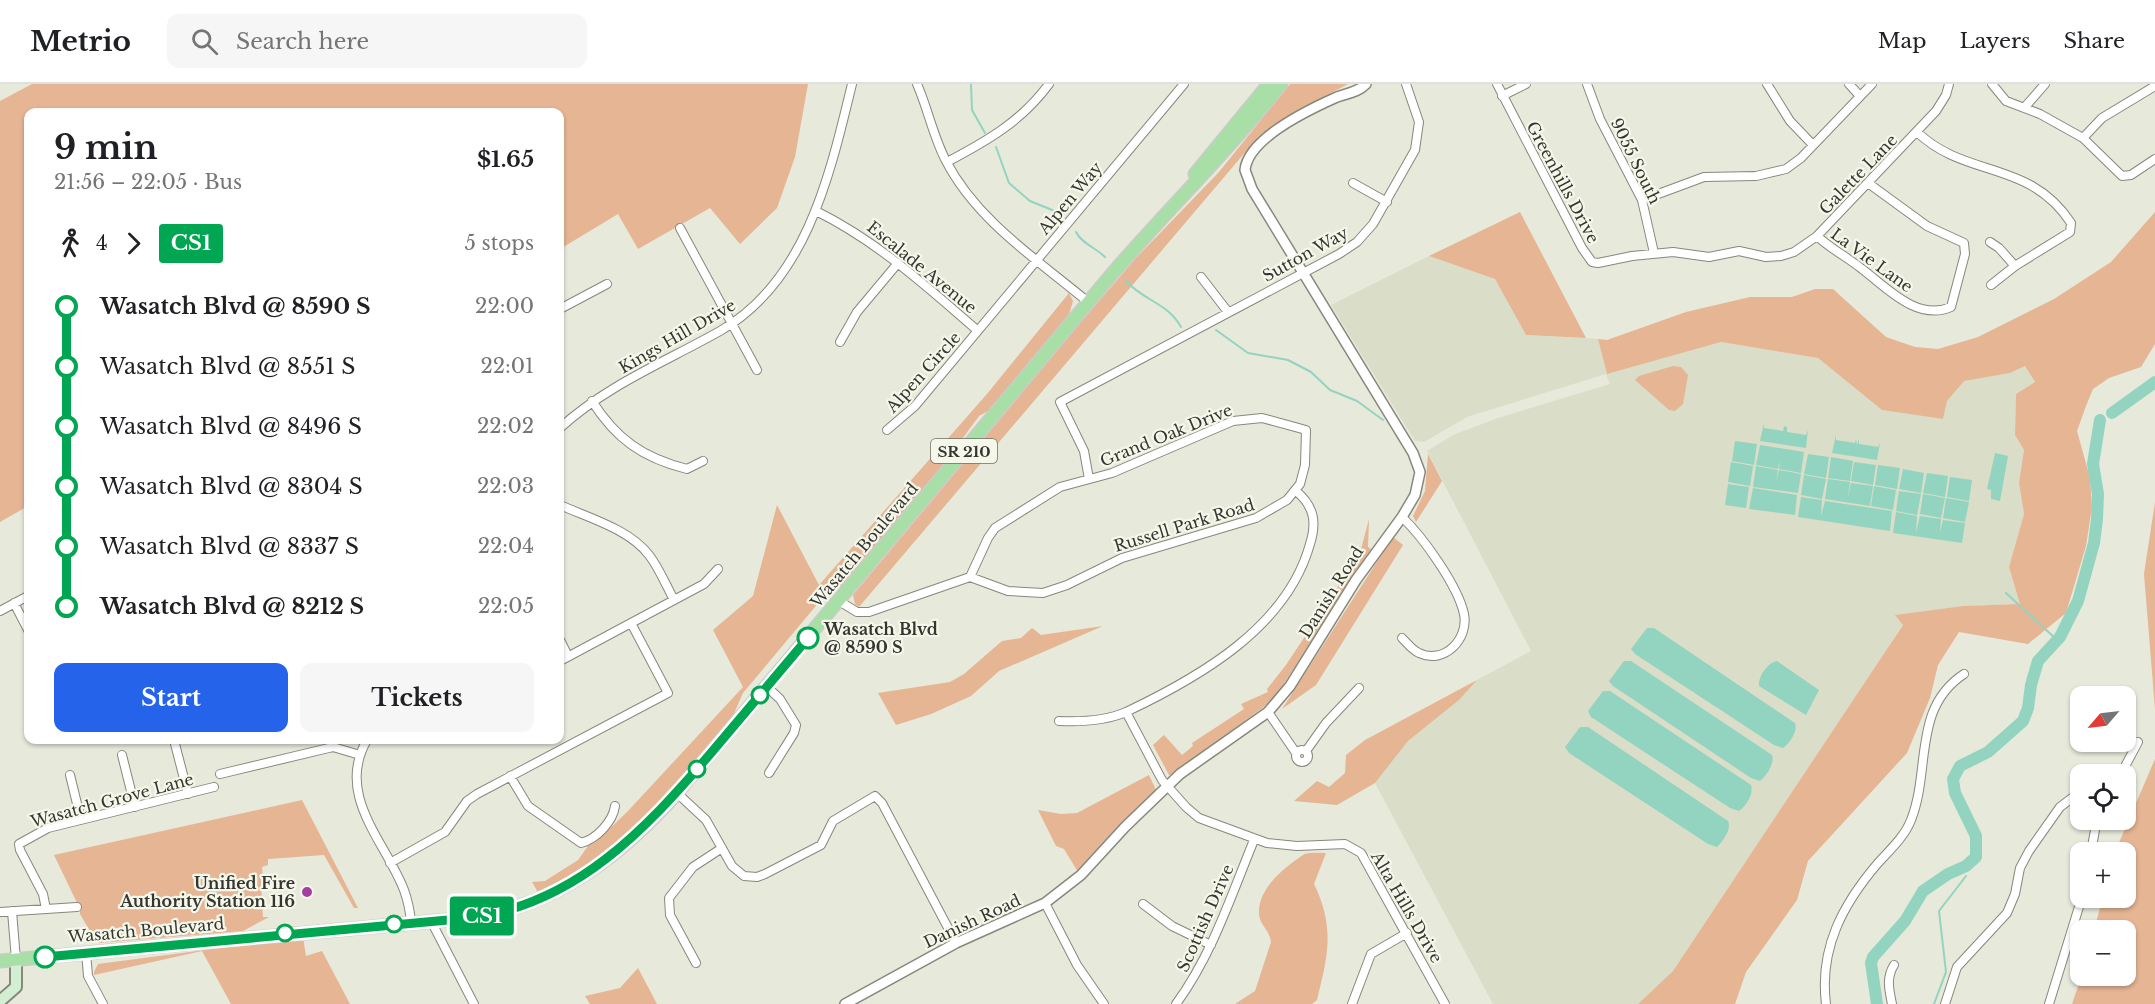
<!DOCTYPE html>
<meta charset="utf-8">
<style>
:root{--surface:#fff;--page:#f6f6f6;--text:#202124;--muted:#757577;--line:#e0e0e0;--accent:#2563eb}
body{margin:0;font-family:"Libre Baskerville",serif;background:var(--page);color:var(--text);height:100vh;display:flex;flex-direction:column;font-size:22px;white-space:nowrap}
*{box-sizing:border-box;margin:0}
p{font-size:20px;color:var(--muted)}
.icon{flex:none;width:33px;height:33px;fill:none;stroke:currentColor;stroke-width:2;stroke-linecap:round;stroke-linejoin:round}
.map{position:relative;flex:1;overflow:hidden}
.side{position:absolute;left:24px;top:24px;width:540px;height:636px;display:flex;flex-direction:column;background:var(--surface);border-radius:12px;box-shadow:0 2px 4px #0004}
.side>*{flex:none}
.badge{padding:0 12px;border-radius:4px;font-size:21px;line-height:39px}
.needle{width:39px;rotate:242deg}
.fabs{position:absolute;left:2070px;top:602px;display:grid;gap:12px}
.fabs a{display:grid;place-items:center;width:66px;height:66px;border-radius:12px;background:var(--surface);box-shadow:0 2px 4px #0004;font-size:30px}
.map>.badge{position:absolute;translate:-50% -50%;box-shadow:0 0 0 3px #fff}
.legs{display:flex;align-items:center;gap:9px;height:66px;padding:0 30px;font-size:20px}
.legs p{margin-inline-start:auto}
.headline{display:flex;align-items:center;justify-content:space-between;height:102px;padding:0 30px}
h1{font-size:33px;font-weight:800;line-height:45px}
.cta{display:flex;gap:12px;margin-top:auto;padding:12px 30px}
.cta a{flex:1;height:69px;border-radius:12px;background:var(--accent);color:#fff;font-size:24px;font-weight:800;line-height:69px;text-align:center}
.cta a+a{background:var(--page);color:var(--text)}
ul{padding:0 30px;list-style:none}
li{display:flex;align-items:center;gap:21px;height:60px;font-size:22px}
li i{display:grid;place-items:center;width:9px;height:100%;margin:0 8px;background:currentColor}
li i::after{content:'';width:15px;height:15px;margin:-8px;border:4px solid;border-radius:50%;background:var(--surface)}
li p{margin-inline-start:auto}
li:first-child i{background:linear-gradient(#0000 50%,currentColor 0)}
li:last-child i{background:linear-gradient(currentColor 50%,#0000 0)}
header{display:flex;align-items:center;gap:36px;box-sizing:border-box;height:84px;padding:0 30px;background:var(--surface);border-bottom:2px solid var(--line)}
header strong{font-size:28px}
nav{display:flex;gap:33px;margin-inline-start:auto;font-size:21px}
.search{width:420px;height:54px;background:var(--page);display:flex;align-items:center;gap:15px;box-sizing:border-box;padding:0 21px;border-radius:12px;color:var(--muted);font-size:22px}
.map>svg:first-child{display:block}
.built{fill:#daddc8}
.green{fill:#e5b594}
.water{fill:#93d4c0}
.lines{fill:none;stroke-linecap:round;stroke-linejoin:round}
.stream{stroke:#93d4c0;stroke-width:2}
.river{stroke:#93d4c0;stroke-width:12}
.minor-casing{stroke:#86887c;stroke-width:10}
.tertiary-casing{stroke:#86887c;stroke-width:12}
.secondary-casing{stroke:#86887c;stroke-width:14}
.primary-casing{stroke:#cacbc9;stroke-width:15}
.minor{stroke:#fff;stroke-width:8}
.tertiary{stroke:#fff;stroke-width:9}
.secondary{stroke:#d3efd3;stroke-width:10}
.primary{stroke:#a7dfa6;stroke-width:12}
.line-1-casing{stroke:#fff;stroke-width:14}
.line-1{stroke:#00a651;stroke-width:9}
.stop-1-dot{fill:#fff;stroke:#00a651;stroke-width:3}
.poi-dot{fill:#a43ea2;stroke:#f4f7e9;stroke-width:2}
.labels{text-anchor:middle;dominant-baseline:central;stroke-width:4.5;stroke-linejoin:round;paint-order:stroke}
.shield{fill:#f4f7e9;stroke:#6e7068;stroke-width:1.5}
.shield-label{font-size:15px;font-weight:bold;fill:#353631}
.street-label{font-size:16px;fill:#353631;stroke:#f4f7e9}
.stop-label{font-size:16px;font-weight:bold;fill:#353631;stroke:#f4f7e9;text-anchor:start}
.poi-label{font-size:16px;font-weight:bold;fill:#353631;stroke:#f4f7e9;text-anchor:end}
</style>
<header>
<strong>Metrio</strong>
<div class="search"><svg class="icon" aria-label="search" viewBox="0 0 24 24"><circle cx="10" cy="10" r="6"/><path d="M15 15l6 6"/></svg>Search here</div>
<nav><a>Map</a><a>Layers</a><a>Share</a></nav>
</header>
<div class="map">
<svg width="2155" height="920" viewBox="0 0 2155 920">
<rect width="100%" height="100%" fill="#e7e9db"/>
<path class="built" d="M1429,172L1495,195L1526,251L1598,255L1607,290L1721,258L1818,274L1882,326L1943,335L1947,317L1963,297L2010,289L2025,282L2035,299L2016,310L2015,351L2024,366L2019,399L2024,430L2009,483L2020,520L1963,522L1896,531L1903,540L1879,577L1673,887L1638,920H1493L1375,699L1408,657L1459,616L1477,596L1531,567L1427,367L1453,351L1498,334L1610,300L1606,290L1467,333L1424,358L1415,357L1331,221Z"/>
<path class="green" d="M32,0H808L795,73L777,124L740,160L710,124L638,165L618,130L560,165V28H28V422L0,438V17Z
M1290,0H1348L1286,33L1259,52L859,523L855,520L853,511L1081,238L1136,174L1219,88Z
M1520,128L1586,254L1526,251L1495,195L1429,172Z
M2155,128V260L2141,283L2109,294L2093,305L2086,322L2077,347L2090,394L2092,423L2086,462L2066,529L2028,560L1959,548L1938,581L1930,614L1907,669L1808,777L1797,816L1746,888L1735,920H1638L1673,887L1879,577L1903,541L1895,531L1963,522L2020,520L2009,483L2024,430L2019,399L2024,366L2015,351L2016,310L2035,298L2025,282L2010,289L1964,297L1947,317L1943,335L1882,326L1818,274L1721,258L1607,290L1598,255L1607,256L1686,228L1750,213H1792L1815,205H1833L1886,253L1915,263L1938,265L1978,253L2054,215L2111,178Z
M1069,209L1073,217L1069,231L988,327L979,332L936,391L844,502L830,505L743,609L732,634L651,728L617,761L590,782L539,810L532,798L545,797L578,776L588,762L596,758L628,727L743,603L713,546L753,512L777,421L819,501L987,310Z
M1673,282L1681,283L1688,291L1683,320L1675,327L1669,326L1635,296L1639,292Z
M1428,370L1442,397L1416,438L1413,432L1425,407Z
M2155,418V625L2144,490Z
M1369,435L1368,463L1371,465L1274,615L1174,690L1169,691L1153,661L1164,651L1182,671L1193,662L1192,659L1244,625L1241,620L1268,608L1267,605L1286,581L1360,469Z
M1393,453L1403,461L1316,601L1282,625Z
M1103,542L999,587L971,612L931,630L896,641L878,609L950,598L964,590L1002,557L1021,554L1032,544L1041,551Z
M1477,596L1459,616L1408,657L1375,699L1337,721L1294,717L1317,697L1329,703L1345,689L1346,671L1365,656Z
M2155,675V920H2072L2082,891H2126V846H2094L2103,813H2126V768H2115Z
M1149,691L1156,706L1078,788L1064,765L1056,762L1038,726L1061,730L1077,729Z
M302,716L358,824H354L324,771L268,775V781L262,783L263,793L269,796L261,798L263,833H269L243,847L99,859L98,854H94L80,830V825L54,771Z
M1326,769L1314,800C1336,845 1327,874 1317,916L1312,920H1235L1255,907L1271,858C1270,846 1259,841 1259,829C1258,804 1285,783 1303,771C1307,768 1320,769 1326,769Z
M303,853L306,872L322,867L350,920H231L202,867L94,891V888L98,880Z
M638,884L657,920H590L585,912L620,904Z"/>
<path class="water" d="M1764,339V344L1783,347L1784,342L1787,343V348L1806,351L1808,346L1806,364L1760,357Z
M1836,351V356L1855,359L1856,355L1857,361L1859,355V360L1878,363L1880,359L1877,376L1832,369Z
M1735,357L1757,360L1754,381L1732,377Z
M1760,361L1804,368L1801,389L1779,385L1780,375L1778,385L1756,381Z
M1995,369L2008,372L2000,417L1991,415V406L1987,405Z
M1808,370L1829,373L1826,394L1804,390Z
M1831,373L1853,377L1850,397L1828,394Z
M1731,378L1753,382L1750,402L1728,398Z
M1854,378L1876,381L1873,401L1851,397Z
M1878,381L1900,384L1897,405L1875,401Z
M1756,382L1778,386L1776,398L1779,386L1801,390L1798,409L1753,403Z
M1903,385L1924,389L1921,409L1899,405Z
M1927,389L1948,392L1945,413L1923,409Z
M1804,391L1826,395L1822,415L1801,411Z
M1950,393L1972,396L1969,417L1947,413Z
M1828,395L1850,398L1848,413L1851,399L1873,402L1870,422L1825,415Z
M1728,400L1749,403L1746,424L1725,421Z
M1874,402L1896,406L1893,426L1871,422Z
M1753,404L1797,411L1795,431L1749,425Z
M1899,407L1921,410L1917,431L1896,427Z
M1923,410L1945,414L1941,434L1920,430Z
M1801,413L1822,416L1821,432L1825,417L1892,427L1890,447L1798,433Z
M1946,414L1969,418L1965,438L1943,434Z
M1896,428L1917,432L1916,448L1920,432L1941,435L1940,448L1943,436L1965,439L1962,459L1893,449Z
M1647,544H1654L1795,639C1798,647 1790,659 1783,664L1774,661L1635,570L1631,565Z
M1624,577H1631L1772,671C1775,679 1767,691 1760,697L1751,694L1613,602L1609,597Z
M1777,577L1819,606L1806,631L1759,602C1758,593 1767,579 1777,577Z
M1603,607H1610L1751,701C1754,710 1746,722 1739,727L1730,724L1591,633L1588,627Z
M1580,643H1588L1728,737C1732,745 1723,757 1717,763L1708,760L1569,669L1565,663Z"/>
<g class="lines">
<path class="stream" d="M971,0L972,26L985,49
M996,63L1009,99L1030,117L1062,130
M1076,148C1081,159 1096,164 1105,173
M1126,197C1144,217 1168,219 1181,243
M1216,246L1248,269L1288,276L1311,288L1330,306L1357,317L1383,336
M2006,509L2057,556
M1934,920L1946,888L1939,827L1966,792"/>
<path class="river" d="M2112,329L2155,298
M1877,920L1871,879L1873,873L1905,837L1923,807L1948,790L1966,782L1976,773V752L1955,709L1953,695L1960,682L1988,668L2023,637L2028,624L2031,601L2038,577L2060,553L2078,517L2094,459L2097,435L2098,410L2093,380L2100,336"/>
<g class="minor-casing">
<path id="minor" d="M917,0C928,25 933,52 946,77C977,137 1038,176 1088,218
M1497,0L1582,164L1592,178L1598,179L1632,172L1673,168L1709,173L1739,167L1766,173L1781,172L1794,168L1817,152L1936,27L1946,11L1949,0
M1587,0L1600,35L1642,116L1654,169
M1767,0L1790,37L1813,61
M1849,0L1860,12
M1992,0L2006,17L2040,30L2083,54L2122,92L2131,91L2155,75
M1502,12L1526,0
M2024,24L2045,0
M1917,48C1966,95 2029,75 2071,139L2070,148L2015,182L1991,201
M2083,54L2102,34L2155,2
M947,78C987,57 1022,37 1049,0
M1353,99L1387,118
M1642,116L1704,93L1756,92L1786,85L1801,74L1872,0
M816,127C877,157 926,202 977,246
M680,144L757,286
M1817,152C1831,165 1847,173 1862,185C1886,203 1917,238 1951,223L1965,170L1964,159L1927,142L1868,99
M1990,158L1999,164L2015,182
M1201,193L1228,228
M560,225L607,200
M840,258L857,228L898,179
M592,317C616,355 643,374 687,385L703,377
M560,344C607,301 665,278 720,247C807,197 830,90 852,0
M887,346L915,322L1184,0
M1089,395L1084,367L1060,318L1339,170L1357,158L1373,140L1415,66L1419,38L1406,0
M560,421C589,434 629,445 649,471C659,484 666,501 674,516
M839,517L857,528H869L970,493L1008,507L1043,509L1067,501L1122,474L1256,434L1287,416L1300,400L1305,381L1306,346L1262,334L1233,337L1112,389L1060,403L995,444L988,454L970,493
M14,519L28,546
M0,527L28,512
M1402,554C1407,559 1412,566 1419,569C1444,581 1469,555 1464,530C1458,502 1423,453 1402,433
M560,556L568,572
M560,577L704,500L718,485
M767,603L780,615L796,641L794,649L769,689
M1126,628L1162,696L1186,723L1199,734L1267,759L1297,762L1345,760L1361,769L1445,920
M1268,628L1296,669
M1059,637C1081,638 1105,637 1126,628C1200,593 1287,543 1310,460C1317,438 1314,422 1296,407
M174,656L188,710
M367,656C335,711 385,757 404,806C408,817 410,827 411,838
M1296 672a6 6 0 1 1 12 0a6 6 0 1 1-12 0Z
M1306,667L1326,639L1359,604
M122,671L135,723
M220,690L333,663L360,671
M2121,690L2138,658
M70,691L81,736
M510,692L528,722L581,759C597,755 613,737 615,722
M677,709L706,736L732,782L744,792L757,793L765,790L821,761L833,737L875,712L882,719L956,859
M2091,768L2097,735
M390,779L445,748L467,717L477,710L668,609L631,539
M1045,819L1077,881L1104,920
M1143,820L1172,842L1211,861
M46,825L43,810L20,766L19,760L48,744L214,703
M12,827L16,876
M0,828L77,823
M431,837L474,920
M86,868L88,892L103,920
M696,879L670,831L669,814L693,783L722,764
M1176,920C1212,871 1231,812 1254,756
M1352,920L1371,870L1407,849
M1826,920C1819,864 1843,820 1878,779C1890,766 1905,752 1911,736C1931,686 1912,624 1964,590
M1892,920C1889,905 1886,894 1894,881
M1945,920L1957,883L2007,829L2015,810L2020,784L2029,767L2060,723L2080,708
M2049,920L2082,813"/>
</g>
<g class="tertiary-casing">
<path id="tertiary" d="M845,920L956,859L1045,819L1081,791L1125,743L1180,690L1268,628L1290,602L1356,496L1402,433L1415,411L1420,388L1413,369L1252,105L1245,86C1248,54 1310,25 1337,13C1347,9 1357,9 1366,0"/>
</g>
<g class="secondary-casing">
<path id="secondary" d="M0,917L16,903V876"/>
</g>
<g class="primary-casing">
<path id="primary" d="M1195,90L1269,0
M0,877L480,833C562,817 622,770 677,709L1112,190C1167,126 1228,67 1281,0"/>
</g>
<use href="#minor" class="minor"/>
<use href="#tertiary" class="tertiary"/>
<use href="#secondary" class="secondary"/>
<use href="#primary" class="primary"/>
</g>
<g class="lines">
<g class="line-1-casing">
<path id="line-1" d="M45,873L470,834C576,820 645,746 711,669C744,630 776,592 808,554"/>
</g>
<use href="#line-1" class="line-1"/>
</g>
<g class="stop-1-dot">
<circle cx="808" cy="554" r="10"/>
<circle cx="760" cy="611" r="8"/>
<circle cx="697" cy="685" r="8"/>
<circle cx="394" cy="840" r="8"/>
<circle cx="285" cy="849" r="8"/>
<circle cx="45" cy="873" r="10"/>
</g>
<circle class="poi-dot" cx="307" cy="808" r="6"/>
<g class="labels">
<rect class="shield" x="931" y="355" width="66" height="24" rx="4.5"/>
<g class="shield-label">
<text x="964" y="367">SR 210</text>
</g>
<g class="street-label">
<text transform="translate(1636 77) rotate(64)">9055 South</text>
<text transform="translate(1858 90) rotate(-46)">Galette Lane</text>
<text transform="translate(1563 98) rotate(62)">Greenhills Drive</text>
<text transform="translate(1070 114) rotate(-50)">Alpen Way</text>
<text transform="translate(1305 170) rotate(-29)">Sutton Way</text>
<text transform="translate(1872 176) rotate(36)">La Vie Lane</text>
<text transform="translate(922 183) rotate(39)">Escalade Avenue</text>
<text transform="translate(677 252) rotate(-30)">Kings Hill Drive</text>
<text transform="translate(923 288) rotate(-48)">Alpen Circle</text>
<text transform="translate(1166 351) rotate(-22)">Grand Oak Drive</text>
<text transform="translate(1184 441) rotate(-17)">Russell Park Road</text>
<text transform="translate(864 461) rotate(-50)">Wasatch Boulevard</text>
<text transform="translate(1331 508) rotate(-58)">Danish Road</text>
<text transform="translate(112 716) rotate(-15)">Wasatch Grove Lane</text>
<text transform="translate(1407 823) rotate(60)">Alta Hills Drive</text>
<text transform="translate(1205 834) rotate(-66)">Scottish Drive</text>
<text transform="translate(972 837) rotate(-25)">Danish Road</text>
<text transform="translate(146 846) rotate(-5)">Wasatch Boulevard</text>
</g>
<g class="stop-label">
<text x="824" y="545">Wasatch Blvd<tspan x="824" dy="18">@ 8590 S</tspan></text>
</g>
<g class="poi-label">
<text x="295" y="799">Unified Fire<tspan x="295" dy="18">Authority Station 116</tspan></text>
</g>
</g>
</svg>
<div class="fabs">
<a><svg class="needle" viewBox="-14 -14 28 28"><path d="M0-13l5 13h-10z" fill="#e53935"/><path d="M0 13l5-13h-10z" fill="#757577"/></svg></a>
<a><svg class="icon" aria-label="locate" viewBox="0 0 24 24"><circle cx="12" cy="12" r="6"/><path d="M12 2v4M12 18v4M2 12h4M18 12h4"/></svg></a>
<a>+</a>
<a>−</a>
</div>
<b class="badge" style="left:482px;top:832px;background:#00a651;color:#fff">CS1</b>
<section class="side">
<div class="headline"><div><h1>9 min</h1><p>21:56 – 22:05 · Bus</p></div><b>$1.65</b></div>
<div class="legs"><svg class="icon" aria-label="walk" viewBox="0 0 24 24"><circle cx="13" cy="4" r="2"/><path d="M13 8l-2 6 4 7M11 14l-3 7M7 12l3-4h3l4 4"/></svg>4<svg class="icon" aria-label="forward" viewBox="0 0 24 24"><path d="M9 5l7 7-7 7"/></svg><b class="badge" style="background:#00a651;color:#fff">CS1</b><p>5 stops</p></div>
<ul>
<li><i style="color:#00a651"></i><b>Wasatch Blvd @ 8590 S</b><p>22:00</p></li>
<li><i style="color:#00a651"></i><span>Wasatch Blvd @ 8551 S</span><p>22:01</p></li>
<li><i style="color:#00a651"></i><span>Wasatch Blvd @ 8496 S</span><p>22:02</p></li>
<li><i style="color:#00a651"></i><span>Wasatch Blvd @ 8304 S</span><p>22:03</p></li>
<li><i style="color:#00a651"></i><span>Wasatch Blvd @ 8337 S</span><p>22:04</p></li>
<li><i style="color:#00a651"></i><b>Wasatch Blvd @ 8212 S</b><p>22:05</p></li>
</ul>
<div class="cta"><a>Start</a><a>Tickets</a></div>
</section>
</div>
